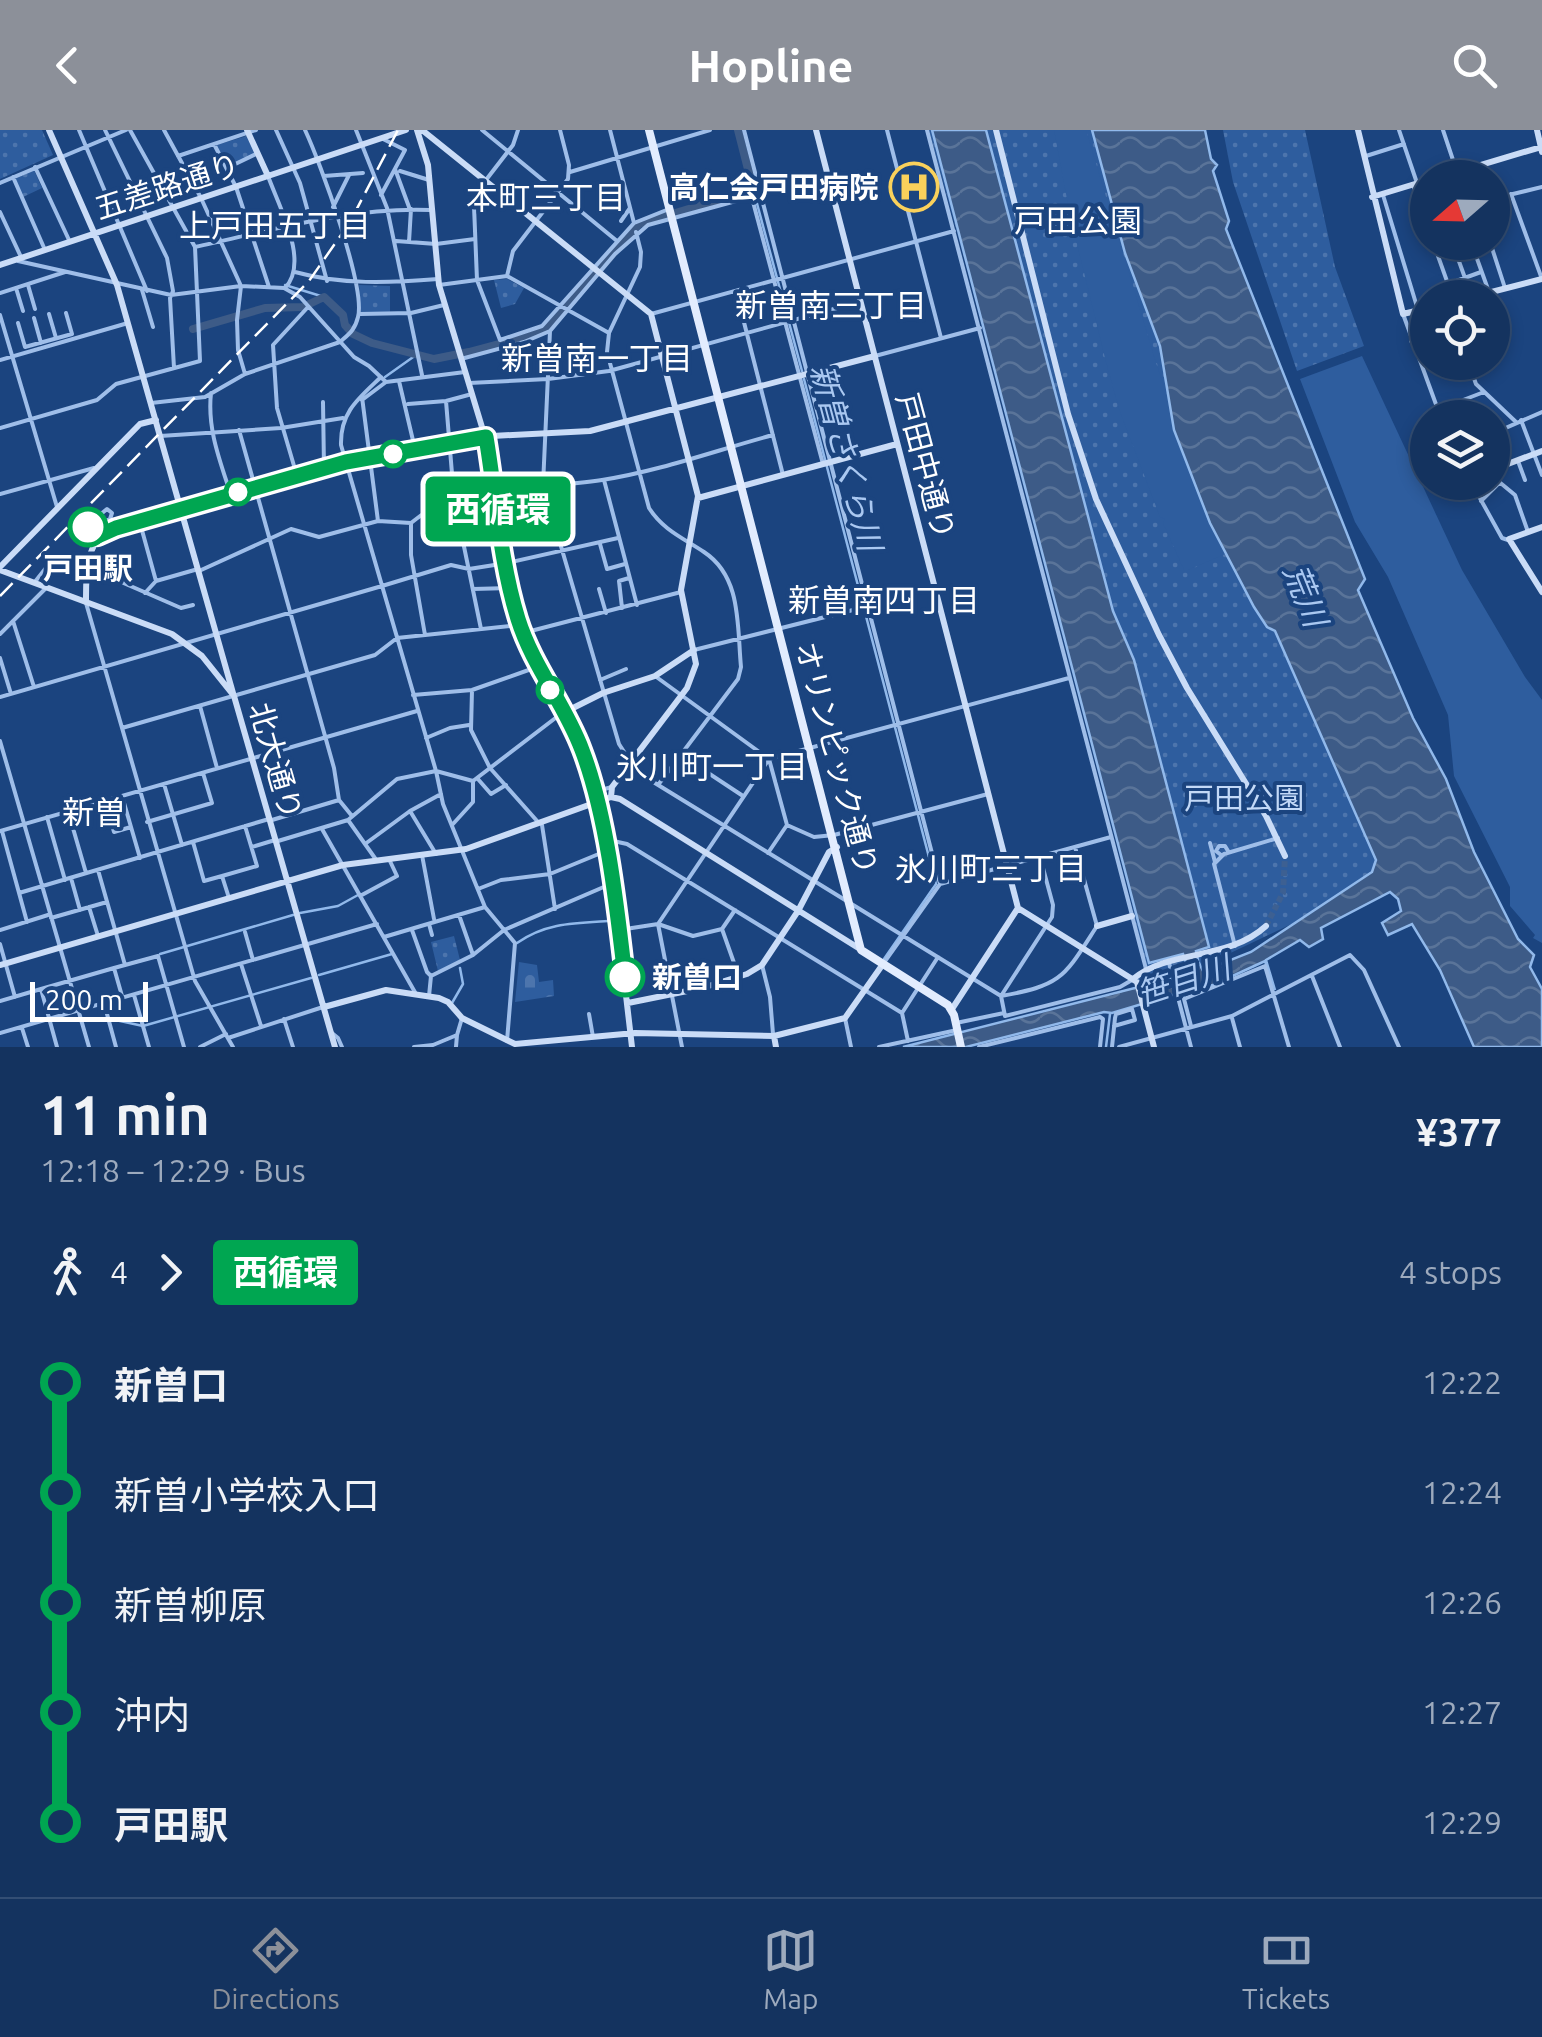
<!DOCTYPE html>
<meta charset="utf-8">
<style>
:root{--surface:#14335f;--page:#1d3b65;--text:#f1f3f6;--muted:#9daabd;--line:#334e74;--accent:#8c9099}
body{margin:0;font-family:Ubuntu,"Noto Sans JP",sans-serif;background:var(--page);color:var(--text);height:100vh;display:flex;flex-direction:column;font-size:38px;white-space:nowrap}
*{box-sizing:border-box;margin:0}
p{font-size:32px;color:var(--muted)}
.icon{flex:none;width:55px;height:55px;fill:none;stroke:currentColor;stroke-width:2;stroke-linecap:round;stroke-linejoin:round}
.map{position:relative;height:917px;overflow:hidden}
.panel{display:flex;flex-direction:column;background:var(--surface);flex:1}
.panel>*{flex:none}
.badge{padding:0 20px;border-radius:8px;font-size:35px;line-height:65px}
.needle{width:65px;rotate:250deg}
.controls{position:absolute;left:1410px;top:30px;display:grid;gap:20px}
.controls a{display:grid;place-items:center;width:100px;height:100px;border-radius:50%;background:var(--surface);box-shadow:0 5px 15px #0003,0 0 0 2px var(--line);font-size:50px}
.scale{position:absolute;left:30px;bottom:25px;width:118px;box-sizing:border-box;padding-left:10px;border:5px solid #fff;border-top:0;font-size:28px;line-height:35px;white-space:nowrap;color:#fff;-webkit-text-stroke:8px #1b447f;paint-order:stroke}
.map>.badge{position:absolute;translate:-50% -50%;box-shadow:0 0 0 5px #fff}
.legs{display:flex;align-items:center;gap:15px;height:110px;padding:0 40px;font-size:32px}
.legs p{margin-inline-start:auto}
.head{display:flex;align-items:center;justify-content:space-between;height:170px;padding:0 40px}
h1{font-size:55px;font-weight:700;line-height:75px}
ul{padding:0 40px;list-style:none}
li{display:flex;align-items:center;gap:35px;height:110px;font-size:38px}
li i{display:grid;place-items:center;width:15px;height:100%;margin:0 12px;background:currentColor}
li i::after{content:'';width:25px;height:25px;margin:-12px;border:8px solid;border-radius:50%;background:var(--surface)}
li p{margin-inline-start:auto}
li:first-child i{background:linear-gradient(#0000 50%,currentColor 0)}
li:last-child i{background:linear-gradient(currentColor 50%,#0000 0)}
header{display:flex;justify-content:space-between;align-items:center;height:130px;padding:0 40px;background:var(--accent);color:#fff;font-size:45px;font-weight:700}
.tab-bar{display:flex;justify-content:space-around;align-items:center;height:140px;border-top:2px solid var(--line);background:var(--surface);font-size:28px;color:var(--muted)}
.tab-bar a{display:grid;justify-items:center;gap:5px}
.tab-bar .current{color:var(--accent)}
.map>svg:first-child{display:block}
.grass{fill:url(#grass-dots)}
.cemetery{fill:url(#cemetery-stones)}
.pitch{fill:#2e5d9e}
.water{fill:url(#water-waves);stroke:#91b9eb;stroke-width:2.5}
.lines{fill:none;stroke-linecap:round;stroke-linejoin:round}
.stream{stroke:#91b9eb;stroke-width:2.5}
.river{stroke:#3d5b87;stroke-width:8}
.secondary-tunnel{stroke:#3d6092;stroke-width:6;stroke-dasharray:6 3;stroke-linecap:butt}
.street{stroke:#9fbee9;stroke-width:4}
.secondary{stroke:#cadcf7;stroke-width:6}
.primary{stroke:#e2ecfe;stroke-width:8}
.rail{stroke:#fff;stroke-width:2.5;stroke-dasharray:18 8;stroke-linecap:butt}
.line-1-casing{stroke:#fff;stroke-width:22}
.line-1{stroke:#00a651;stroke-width:15}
.stop-1-dot{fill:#fff;stroke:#00a651;stroke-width:5}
.labels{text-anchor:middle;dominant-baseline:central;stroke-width:8;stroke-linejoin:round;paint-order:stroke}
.street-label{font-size:30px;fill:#fff;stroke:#1b447f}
.poi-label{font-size:30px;font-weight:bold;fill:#fff;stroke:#1b447f;text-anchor:end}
.stop-label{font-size:30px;font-weight:bold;fill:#fff;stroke:#1b447f}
.park-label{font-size:30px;fill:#c3d9f7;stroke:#1b447f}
.neighbourhood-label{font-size:32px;fill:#fff;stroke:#1b447f}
.water-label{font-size:32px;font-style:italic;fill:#aac8f1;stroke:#1b447f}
</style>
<header><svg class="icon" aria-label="back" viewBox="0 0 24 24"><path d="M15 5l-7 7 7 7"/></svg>Hopline<svg class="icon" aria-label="search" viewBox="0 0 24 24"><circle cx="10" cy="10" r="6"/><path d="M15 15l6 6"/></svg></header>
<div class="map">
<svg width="1542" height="917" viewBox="0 0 1542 917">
<defs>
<pattern id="grass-dots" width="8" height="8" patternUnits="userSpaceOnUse" patternTransform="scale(2.5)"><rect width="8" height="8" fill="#2e5d9e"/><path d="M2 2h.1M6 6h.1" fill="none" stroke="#4d75ad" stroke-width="1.8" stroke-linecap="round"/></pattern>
<pattern id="cemetery-stones" width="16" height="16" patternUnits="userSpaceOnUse" patternTransform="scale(2.5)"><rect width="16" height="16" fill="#2e5d9e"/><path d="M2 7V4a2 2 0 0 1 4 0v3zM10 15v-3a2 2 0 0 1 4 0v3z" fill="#4d75ad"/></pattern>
<pattern id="water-waves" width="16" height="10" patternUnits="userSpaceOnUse" patternTransform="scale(2.5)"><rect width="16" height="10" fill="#3d5b87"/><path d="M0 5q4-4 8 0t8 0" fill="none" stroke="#5a7499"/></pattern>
</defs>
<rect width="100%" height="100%" fill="#1b447f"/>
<path class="grass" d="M0,0H42L53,25L0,49Z
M929,0H1146L1414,736L1140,866L1133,849L1146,839L1100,626Z
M1223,0H1305L1335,137L1364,216L1297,241L1233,52Z
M247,6L255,23L227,37L216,15Z
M34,40L42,58L23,67L15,49Z
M507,149L524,158L515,174L501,178L494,150Z
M359,155L390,156V182H361Z
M454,806L460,830L438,841L431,812Z"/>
<path class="cemetery" d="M519,832L537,835L539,852L553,850L554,866L515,872Z"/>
<path class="pitch" d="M1054,0H1086L1156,233L1185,316L1230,422L1188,440H1184L1163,393L1165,389L1160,387L1119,279L1106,232L1070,85Z
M1362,226L1462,440L1525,547L1542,570V813L1533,808L1535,805L1510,776V757L1454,646L1448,585L1388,447L1355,392L1300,249Z"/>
<path class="water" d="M932,0H986L1113,481L1134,530L1209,817L1196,821L1198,830L1193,834L1199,833L1203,841L1251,822L1372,742L1376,730L1275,501L1267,497L1254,477L1210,393L1174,300L1160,216L1125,123L1092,0H1205L1211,29L1217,35L1213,41L1229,91L1226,99L1365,449L1358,460L1413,588L1446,649L1474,722L1518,809L1534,825L1530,837L1542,859V917H1474L1440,840L1412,794L1388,805L1382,793L1401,781L1398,769L1390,762L1321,798L1323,809L1309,817L1300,810L1266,830L1275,860L1265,831L1213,855L1184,863V866L1182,863L1172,865L1112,883L1104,882L966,917H903L1186,845L1187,836L1191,835L1186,833L1183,824L1149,833Z"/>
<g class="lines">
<path class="stream" d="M752,55L802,241
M285,155L324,167
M385,247L416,225
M804,249L936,754L884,829
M300,783L338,776L358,765
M517,813C545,793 574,793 608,791
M160,824L293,785
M319,845L392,824
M452,873L463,854L460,838
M111,889L143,896L311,848
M1106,917L1110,884"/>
<path class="river" d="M193,199L265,178L303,177L324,167L343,185L345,195L353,204L372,213L434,229L469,222L533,205L551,195L639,94L748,61L752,55L738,0"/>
<path class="secondary-tunnel" d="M1266,796L1283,763L1285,726"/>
<path class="street" d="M79,0L147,161
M105,0L167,128L173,161L170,168L174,238
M164,0L201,68L241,156L237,190L238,220L245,244
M276,0L300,53L327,151
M356,0L387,78L422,245
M482,0L617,111
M518,0L513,15L479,59L474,76L477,150L500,210L542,196L634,93L669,79
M610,0L634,93
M744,0L940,754
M887,0L941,208
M927,0L1146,839
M1399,0L1417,53
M1443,0L1457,42
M214,14L236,57L269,157
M178,26L256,0
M1366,26L1404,14
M35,37L69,110
M227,38L258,23
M395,39L409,77
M400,41L429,50
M570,42L710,0
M268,46C279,77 310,132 285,158
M324,46L363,43
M13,47L45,120
M0,53L126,0
M1413,55L1428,97
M1511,64L1542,149
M381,65L405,20L383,9
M1383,65L1418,180
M752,68L823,334
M1492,69L1542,57
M333,77L349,45
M0,82L21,127
M621,91L630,78
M636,102L641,122L640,137L609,203L607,222L649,378C663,400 683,408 704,422C742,447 737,496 741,537L738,549L658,655
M396,111L436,114L475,109
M409,112L411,79
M1433,112L1453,168
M1452,112L1465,148
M1471,112L1489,162
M1490,112L1505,158
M195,117C273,100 350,77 430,80
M18,131L171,165L241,156L284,158L300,167L354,227L369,236L386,252L465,242
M295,142C342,155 389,153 438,149
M507,146L513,121L568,49L569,35L560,0
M1448,154L1481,142
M28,155L35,179
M439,155L507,146L609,203
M16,158L23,181
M142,160L153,197
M736,161L783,345
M0,163L65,142
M66,183L72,204
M49,184L56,208
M360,184L411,183L444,175
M651,184L954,101
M1403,184L1441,288
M0,185L57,377
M34,188L41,213
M18,193L25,217L72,204
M550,201L543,355L619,614L637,642L1001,866C1063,855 1064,847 1097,796L1075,717
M1411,211L1428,205
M875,226L980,198
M461,229L524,212L550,201L615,124L648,95L828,46
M0,230L128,193
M1468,232L1476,254L1516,292
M399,251L415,319
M469,253L548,249L609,241L859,172
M211,263C207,299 220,331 231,365
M362,267L378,391
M362,270L386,252
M446,271L454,368L481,499
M323,272L324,338
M151,273L205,267L245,244L340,212C349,204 355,200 358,187C366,157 320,32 305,0
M408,274L446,271L472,264
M1437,280L1484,262
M1521,290L1542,345
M0,298L97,270L116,254L200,231L195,117L130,0
M239,300L334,638L339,670L352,686
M1492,304L1542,282
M160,306L281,298L343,288
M1518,331L1525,350
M297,346L277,278L273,215L308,177
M1492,346L1515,365L1528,402
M604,350L637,475
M1471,352L1502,408L1508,410
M0,364L94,338
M1481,371L1499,353
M107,379L112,383L110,389L93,396L98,407L89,400V394Z
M140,393L156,451
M600,414L607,439L625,434
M89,438L181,478L193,475
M199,441L291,399L319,407L378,391L411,393
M34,453L53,429
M473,459L511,458
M599,459L606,483
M145,463L156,451L198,439
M86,473L195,851L233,917
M622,478L619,451L629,448
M13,491L34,557
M523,503L681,462
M0,504L46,458
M425,505L411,425V393C466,347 536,361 602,350C660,341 717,320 773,305
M694,520L865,477
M0,528L11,564
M655,546L769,629L787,695L814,707L834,705L988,664
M600,550L626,539
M472,560L471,600L490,638L538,692
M413,565L472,560L537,537
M0,567L382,456L451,435L469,439L507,433L618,408
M200,576L217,638
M122,598L375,525L397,508L520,495
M426,608L450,598L469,595
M0,611L89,917
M681,625L743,666
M477,648L491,664L506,655
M164,654L182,715
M593,662L612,657
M122,666L140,728
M105,671L114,702L131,697
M68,681L86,743
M410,681L436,724
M47,687L65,750
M272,690L339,670
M348,690L377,731
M147,692L212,673L203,643
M453,694L473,672V651
M542,695L555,779
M322,699L416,864
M0,701L417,581
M2,701L27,792
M604,709L627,714L902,883
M278,711L348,690L397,649L436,641L341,315C340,282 359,268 381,247
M193,712L204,751L222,746
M1210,713L1215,732
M365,714L410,681L441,664
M252,717L275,710
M768,723L787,695
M422,725L434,789
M1221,725L1216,721L1219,716H1225L1228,721
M1040,727L1053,775L1052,787L1001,866L1005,886L1120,857L1132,850
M98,740L125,835
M71,748L80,780
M478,759L501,750L550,744L606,721
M19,763L269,689
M360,766L397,746L389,729
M229,768L222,746L257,736L245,696
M89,777L98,806
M735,780L722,799L739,847
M459,785L473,825
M51,788L107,772
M429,794L432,805
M0,800L48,785
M412,800L427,842L431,846
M619,800L658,794L693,806L722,799
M245,802L253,830
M384,807L485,777
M0,814L15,867
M1235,816L1214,734L1224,724L1278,708
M1169,833L1191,917
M241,834L261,896
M883,834L940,754L1111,707
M762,835L770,867L773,904
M114,838L158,826L184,917
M1312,846L1340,917
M134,865L149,917
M429,866L431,846L473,825L504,800L613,753
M0,871L41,859
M104,873L116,917
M589,884L593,907
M845,888L851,917
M1232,888L1240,917
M284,889L293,917
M956,893L1004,883
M1191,896L1184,869L1265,836L1289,917
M22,898L28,917
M0,903L377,794
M332,903L338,908L342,917
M228,908L323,877
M507,911L515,813L485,777L443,674L436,641L473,651L562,583
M908,911L902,883L938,827
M57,917L41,859L114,838L122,866
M200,917L226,904
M414,917L433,915L457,905L462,888
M456,917L457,905
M682,917L658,794L769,629L1069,548
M879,917L957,900
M979,917L1100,887L1103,889L1100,917
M1112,917L1115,888L1116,884L1132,879L1135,890L1114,896
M1119,917L1232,886L1350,825L1364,840L1399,917"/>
<path class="secondary" d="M49,0L117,155L233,563
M247,0L268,46
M417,0L428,35L439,155L485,307L517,486L537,537L576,607L587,637L614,762L632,917
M422,0L651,184L698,366L681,460L696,534L687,558L612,657L611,667
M816,0L1018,778L1137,852L1154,917
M996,0L1068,284L1096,369L1159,505L1187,558L1266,686L1285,726
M1358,0L1403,184L1428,178
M1537,0L1542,22
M1437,48L1541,17
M1372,67L1428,50
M0,135L406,0
M1468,168L1542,149
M1492,340L1542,321
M698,368L897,314
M1542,397L1509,409L1542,462
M0,437L140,294L156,290
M0,440L172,504L202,526L234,566L335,917
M86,471C86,446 85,411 111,399L346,332L492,306L590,301L875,226
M563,583L603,563L655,546L694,520
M1097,796L1132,786
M0,835L343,735L466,719L611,667L620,669L860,819
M1133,849C1169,819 1228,831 1266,796
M628,873L702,858L747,844L762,835L798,781L829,722L837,717
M324,877L386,860L439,868L448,872L462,888L515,914L635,903L774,906L845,888L883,834
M952,879L1018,778
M774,906L776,917"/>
<path class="primary" d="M649,0L861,820L948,875L954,885L961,917"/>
<path class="rail" d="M0,466L309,151L350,92L398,0"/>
</g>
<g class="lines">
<g class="line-1-casing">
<path id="line-1" d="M88,397L98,406L116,398L346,332L486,307C496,367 500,431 518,489C533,537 565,574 582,620C607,685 617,778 625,847"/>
</g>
<use href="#line-1" class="line-1"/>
</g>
<defs>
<g id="hospital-ring" transform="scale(2.5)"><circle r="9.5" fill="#1b447f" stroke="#fad15b" stroke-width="1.5"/><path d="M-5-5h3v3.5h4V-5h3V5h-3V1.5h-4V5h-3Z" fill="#fad15b"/></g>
</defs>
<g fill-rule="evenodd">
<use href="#hospital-ring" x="914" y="57"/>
</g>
<g class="stop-1-dot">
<circle cx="393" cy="324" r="12"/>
<circle cx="238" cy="362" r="12"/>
<circle cx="88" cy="397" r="18"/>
<circle cx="550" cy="560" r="12"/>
<circle cx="625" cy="847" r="18"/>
</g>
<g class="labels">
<g class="street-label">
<text transform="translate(167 56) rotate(-18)">五差路通り</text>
<text transform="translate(926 336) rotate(75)">戸田中通り</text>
<text transform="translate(837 628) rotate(75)">オリンピック通り</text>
<text transform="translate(276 631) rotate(74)">北大通り</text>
</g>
<g class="poi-label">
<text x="879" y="57">高仁会戸田病院</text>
</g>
<g class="stop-label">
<text x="88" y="438">戸田駅</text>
<text x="652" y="847" text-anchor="start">新曽口</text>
</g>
<g class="park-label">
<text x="1244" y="668">戸田公園</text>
</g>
<g class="neighbourhood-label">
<text x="546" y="67">本町三丁目</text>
<text x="1078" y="90">戸田公園</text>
<text x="275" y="95">上戸田五丁目</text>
<text x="831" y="175">新曽南三丁目</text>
<text x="597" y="228">新曽南一丁目</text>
<text x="884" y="470">新曽南四丁目</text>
<text x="712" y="636">氷川町一丁目</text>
<text x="94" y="682">新曽</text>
<text x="991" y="738">氷川町三丁目</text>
</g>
<g class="water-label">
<text transform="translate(847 327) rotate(75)">新曽さくら川</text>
<text transform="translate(1306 465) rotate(68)">荒川</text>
<text transform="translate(1183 850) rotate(-18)">笹目川</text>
</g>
</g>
</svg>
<div class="controls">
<a><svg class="needle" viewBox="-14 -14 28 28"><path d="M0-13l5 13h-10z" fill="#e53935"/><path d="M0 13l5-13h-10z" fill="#9daabd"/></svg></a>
<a><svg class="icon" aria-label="locate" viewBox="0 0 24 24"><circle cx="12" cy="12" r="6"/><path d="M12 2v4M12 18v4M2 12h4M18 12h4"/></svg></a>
<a><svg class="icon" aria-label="layers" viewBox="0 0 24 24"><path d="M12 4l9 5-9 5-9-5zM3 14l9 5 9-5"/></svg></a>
</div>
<div class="scale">200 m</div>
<b class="badge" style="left:498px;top:379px;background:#00a651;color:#fff">西循環</b>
</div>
<section class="panel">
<div class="head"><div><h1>11 min</h1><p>12:18 – 12:29 · Bus</p></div><b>¥377</b></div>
<div class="legs"><svg class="icon" aria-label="walk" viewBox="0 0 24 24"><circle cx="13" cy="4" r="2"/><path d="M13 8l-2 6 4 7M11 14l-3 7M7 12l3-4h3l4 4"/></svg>4<svg class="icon" aria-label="forward" viewBox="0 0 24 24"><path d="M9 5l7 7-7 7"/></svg><b class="badge" style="background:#00a651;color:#fff">西循環</b><p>4 stops</p></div>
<ul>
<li><i style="color:#00a651"></i><b>新曽口</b><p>12:22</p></li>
<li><i style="color:#00a651"></i><span>新曽小学校入口</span><p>12:24</p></li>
<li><i style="color:#00a651"></i><span>新曽柳原</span><p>12:26</p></li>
<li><i style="color:#00a651"></i><span>沖内</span><p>12:27</p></li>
<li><i style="color:#00a651"></i><b>戸田駅</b><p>12:29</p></li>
</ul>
</section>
<nav class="tab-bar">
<a class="current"><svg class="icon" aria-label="directions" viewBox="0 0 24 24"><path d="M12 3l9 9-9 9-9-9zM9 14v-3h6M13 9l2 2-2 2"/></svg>Directions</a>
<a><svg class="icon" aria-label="map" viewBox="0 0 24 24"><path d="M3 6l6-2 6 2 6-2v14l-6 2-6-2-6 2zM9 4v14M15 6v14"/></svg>Map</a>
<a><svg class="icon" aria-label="tickets" viewBox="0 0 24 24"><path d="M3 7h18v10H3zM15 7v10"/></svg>Tickets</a>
</nav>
